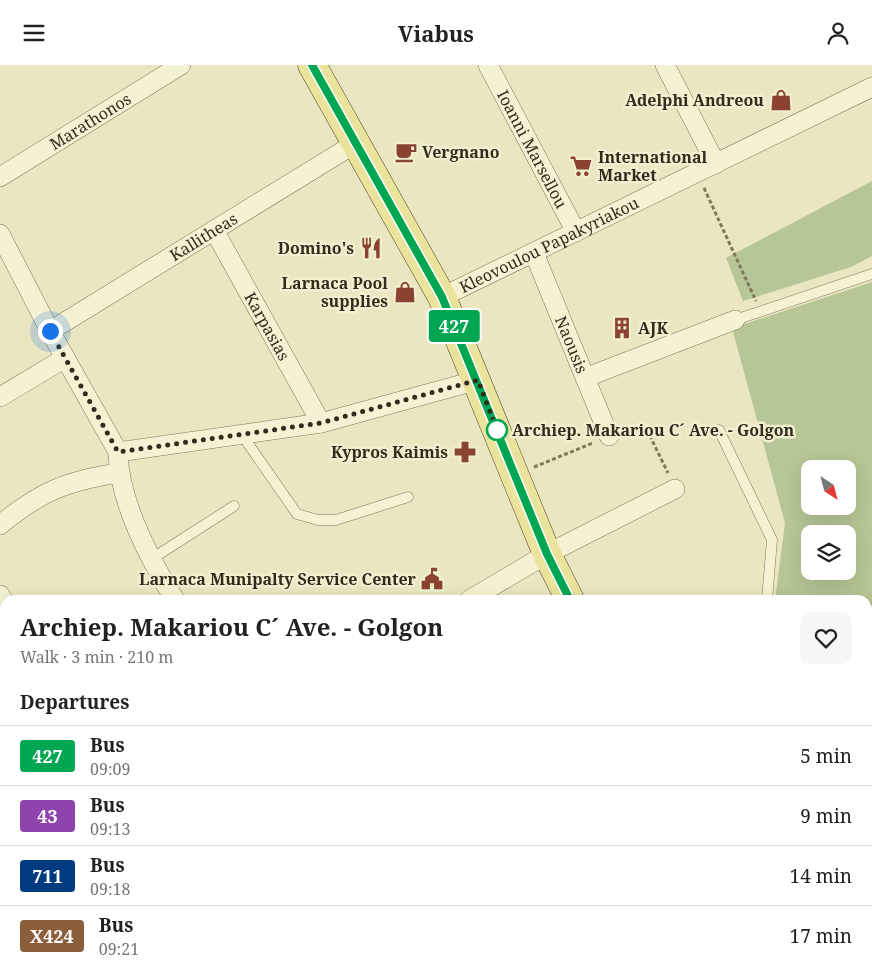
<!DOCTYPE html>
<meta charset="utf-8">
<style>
:root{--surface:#fff;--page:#f6f6f6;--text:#222;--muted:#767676;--line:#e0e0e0}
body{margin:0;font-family:"Noto Serif",serif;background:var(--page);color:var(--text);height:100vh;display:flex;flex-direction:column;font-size:19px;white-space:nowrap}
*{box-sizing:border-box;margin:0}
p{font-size:16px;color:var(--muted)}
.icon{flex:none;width:28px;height:28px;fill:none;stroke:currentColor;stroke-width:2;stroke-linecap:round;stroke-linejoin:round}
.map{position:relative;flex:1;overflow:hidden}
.side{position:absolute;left:0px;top:530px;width:872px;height:380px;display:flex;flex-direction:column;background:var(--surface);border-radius:15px 15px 0 0;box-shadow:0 5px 20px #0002}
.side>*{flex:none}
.badge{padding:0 10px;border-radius:4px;font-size:18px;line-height:32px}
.needle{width:32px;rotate:144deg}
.fabs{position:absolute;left:801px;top:395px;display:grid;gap:10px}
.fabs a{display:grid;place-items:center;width:55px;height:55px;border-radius:10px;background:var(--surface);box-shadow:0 5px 20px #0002;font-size:25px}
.you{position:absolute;width:25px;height:25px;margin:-12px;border:4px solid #fff;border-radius:50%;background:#1a73e8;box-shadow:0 0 0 8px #1a73e833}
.map>.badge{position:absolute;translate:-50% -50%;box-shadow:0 0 0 2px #fff}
h2{padding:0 20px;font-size:19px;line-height:45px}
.round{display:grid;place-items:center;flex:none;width:52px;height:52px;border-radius:10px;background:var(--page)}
.head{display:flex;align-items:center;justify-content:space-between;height:85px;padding:0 20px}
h1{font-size:24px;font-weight:700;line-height:38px}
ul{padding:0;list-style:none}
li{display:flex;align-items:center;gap:15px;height:60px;padding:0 20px;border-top:1px solid var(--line)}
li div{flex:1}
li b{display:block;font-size:19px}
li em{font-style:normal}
li .badge{min-width:55px;font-weight:700;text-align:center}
header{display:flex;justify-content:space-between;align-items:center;height:65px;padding:0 20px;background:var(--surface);font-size:22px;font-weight:700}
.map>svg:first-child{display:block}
.green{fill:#b6c696;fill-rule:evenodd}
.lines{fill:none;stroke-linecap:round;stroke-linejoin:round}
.lane-casing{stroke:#81775a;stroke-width:11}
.street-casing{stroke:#81775a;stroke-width:20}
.primary-casing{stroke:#4f452e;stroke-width:29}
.path{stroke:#81775a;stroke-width:3;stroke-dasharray:4 2.5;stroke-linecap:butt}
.lane{stroke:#f5f2d3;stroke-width:10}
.street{stroke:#f5f2d3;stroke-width:19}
.primary{stroke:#eae39b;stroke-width:28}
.line-casing{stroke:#fff;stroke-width:11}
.line{stroke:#00a651;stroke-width:8}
.walk{stroke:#322c1d;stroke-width:5;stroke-dasharray:0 9}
.stop-dot{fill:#fff;stroke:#00a651;stroke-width:2.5}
.labels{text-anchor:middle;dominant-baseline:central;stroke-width:5;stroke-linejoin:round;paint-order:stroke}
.poi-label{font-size:16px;font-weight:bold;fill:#322c1d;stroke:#f1efd0;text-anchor:end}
.street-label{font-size:16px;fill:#322c1d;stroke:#f1efd0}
.stop-label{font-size:16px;font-weight:bold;fill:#322c1d;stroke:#f1efd0;text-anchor:start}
</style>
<header><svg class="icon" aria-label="menu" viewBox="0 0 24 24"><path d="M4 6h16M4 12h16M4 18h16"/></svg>Viabus<svg class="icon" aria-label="person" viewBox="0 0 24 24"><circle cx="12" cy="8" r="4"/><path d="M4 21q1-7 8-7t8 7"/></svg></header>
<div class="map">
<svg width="872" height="910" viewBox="0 0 872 910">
<rect width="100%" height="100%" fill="#e9e6c1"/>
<path class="green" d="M872,116V191L851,202L743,236L726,193Z
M872,217V605L868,607V535H775L785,458L732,263ZM810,404H848V441H810ZM810,469H848V506H810Z
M868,739L872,741V877L868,879Z"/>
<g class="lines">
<g class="lane-casing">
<path id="lane" d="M735,255L872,209
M719,365L772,475L767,535
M242,370L297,449L318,455H336L408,432
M153,493L234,441
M0,620L5,617
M0,640L5,637
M0,653L5,661
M868,686H872
M0,801L5,809
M690,905L692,910
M484,910L493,905"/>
</g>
<g class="street-casing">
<g id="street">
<path id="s1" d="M488,0L576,167"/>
<path d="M665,0L716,99"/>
<path id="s2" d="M0,112L181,0"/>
<path id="s3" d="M214,165L321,358"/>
<path d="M0,169L50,266L118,387C119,437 149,493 175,535"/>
<path id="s4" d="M534,188L609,371"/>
<path id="s5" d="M442,232L872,22"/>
<path id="s6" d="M50,266L356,78"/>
<path d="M587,312L735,255"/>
<path d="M0,332L65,293"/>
<path d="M118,387L321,358L478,315"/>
<path d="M0,460C41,426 67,416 118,408"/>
<path d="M0,530L5,538"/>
<path d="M469,535L547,489L675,424"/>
<path d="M226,905L229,910"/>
<path d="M406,905L409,910"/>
<path d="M586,905L589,910"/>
<path d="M658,910L666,905"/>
</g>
</g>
<g class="primary-casing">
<path id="primary" d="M312,0L442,232L547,489L570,535
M868,725L872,727
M783,905L796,910
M854,910L867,905"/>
</g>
<path class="path" d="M704,123L756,236
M626,369L648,367L668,408
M534,402L593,378
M868,541L872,536"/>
<use href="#lane" class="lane"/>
<use href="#street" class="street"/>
<use href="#primary" class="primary"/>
</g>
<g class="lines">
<g class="line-casing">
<path id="line" d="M312,0L442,232L547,489L570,535"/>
</g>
<use href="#line" class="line"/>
<path class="walk" d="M50,266L118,387L321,358L478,315L497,365"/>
</g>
<defs>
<g id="shop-bare" transform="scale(1.725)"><path d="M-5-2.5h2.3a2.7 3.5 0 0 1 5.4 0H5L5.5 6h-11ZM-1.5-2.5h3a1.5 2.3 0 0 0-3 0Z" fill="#8a4330" stroke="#f1efd0" stroke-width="2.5" paint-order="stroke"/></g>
<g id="cafe-bare" transform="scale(1.725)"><path d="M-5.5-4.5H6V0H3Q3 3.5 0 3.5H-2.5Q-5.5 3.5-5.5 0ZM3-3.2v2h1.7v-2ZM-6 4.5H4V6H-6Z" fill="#8a4330" stroke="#f1efd0" stroke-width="2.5" paint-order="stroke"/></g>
<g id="supermarket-bare" transform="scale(1.725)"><path d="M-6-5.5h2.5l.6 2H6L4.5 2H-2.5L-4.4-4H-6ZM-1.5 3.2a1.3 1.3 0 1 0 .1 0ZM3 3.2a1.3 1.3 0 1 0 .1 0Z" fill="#8a4330" stroke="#f1efd0" stroke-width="2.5" paint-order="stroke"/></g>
<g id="restaurant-bare" transform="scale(1.725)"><path d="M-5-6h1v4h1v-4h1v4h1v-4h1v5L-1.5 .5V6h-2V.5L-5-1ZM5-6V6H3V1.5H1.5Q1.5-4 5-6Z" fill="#8a4330" stroke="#f1efd0" stroke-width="2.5" paint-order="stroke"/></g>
<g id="building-bare" transform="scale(1.725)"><path d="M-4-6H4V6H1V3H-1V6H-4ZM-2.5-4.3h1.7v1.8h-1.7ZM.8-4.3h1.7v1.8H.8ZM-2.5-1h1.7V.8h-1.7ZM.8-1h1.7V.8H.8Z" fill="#8a4330" stroke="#f1efd0" stroke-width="2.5" paint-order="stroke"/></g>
<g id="pharmacy-bare" transform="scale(1.725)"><path d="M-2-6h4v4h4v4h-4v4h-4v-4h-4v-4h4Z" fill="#8a4330" stroke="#f1efd0" stroke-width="2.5" paint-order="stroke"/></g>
<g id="civic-bare" transform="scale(1.725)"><path d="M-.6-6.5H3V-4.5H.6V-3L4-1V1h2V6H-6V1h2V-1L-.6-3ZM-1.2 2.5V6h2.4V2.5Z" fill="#8a4330" stroke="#f1efd0" stroke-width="2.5" paint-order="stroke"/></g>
</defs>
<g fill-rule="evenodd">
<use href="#shop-bare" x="781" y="35"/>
<use href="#cafe-bare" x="406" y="87"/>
<use href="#supermarket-bare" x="581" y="101"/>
<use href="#restaurant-bare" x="371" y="183"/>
<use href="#shop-bare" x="405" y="227"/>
<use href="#building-bare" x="622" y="263"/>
<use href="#pharmacy-bare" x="465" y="387"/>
<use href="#civic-bare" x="432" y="514"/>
</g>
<circle class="stop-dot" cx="497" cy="365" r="10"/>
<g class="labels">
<g class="poi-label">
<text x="764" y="35">Adelphi Andreou</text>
<text x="422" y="87" text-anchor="start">Vergnano</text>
<text x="598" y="92" text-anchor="start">International<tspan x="598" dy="18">Market</tspan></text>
<text x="354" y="183">Domino's</text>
<text x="388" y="218">Larnaca Pool<tspan x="388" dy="18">supplies</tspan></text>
<text x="638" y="263" text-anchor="start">AJK</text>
<text x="448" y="387">Kypros Kaimis</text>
<text x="416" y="514">Larnaca Munipalty Service Center</text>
</g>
<g class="street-label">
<text stroke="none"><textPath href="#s2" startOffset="106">Marathonos</textPath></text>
<text stroke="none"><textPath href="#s1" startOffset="95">Ioanni Marsellou</textPath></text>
<text stroke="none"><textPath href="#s6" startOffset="180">Kallitheas</textPath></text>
<text stroke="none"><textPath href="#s5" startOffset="119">Kleovoulou Papakyriakou</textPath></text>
<text stroke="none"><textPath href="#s3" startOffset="110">Karpasias</textPath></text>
<text stroke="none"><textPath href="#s4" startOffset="99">Naousis</textPath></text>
</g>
<g class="stop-label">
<text x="512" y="365">Archiep. Makariou C´ Ave. - Golgon</text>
</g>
</g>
</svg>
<div class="fabs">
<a><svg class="needle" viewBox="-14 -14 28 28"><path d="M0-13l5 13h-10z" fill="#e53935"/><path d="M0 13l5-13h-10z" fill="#767676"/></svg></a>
<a><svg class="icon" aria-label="layers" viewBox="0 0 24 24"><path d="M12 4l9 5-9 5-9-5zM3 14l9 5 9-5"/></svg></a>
</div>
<div class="you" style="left:50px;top:266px"></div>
<b class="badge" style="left:454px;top:261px;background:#00a651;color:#fff">427</b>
<section class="side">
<div class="head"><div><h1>Archiep. Makariou C´ Ave. - Golgon</h1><p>Walk · 3 min · 210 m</p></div><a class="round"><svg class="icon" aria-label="heart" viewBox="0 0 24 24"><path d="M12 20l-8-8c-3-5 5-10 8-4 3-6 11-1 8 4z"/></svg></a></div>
<h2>Departures</h2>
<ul>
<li><span class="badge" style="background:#00a651;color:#fff">427</span><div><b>Bus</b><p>09:09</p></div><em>5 min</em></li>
<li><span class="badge" style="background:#8e44ad;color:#fff">43</span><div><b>Bus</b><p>09:13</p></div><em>9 min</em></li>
<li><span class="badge" style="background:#003b80;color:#fff">711</span><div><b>Bus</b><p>09:18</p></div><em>14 min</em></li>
<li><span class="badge" style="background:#8b5e3c;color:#fff">X424</span><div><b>Bus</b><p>09:21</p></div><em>17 min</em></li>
</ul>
</section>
</div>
